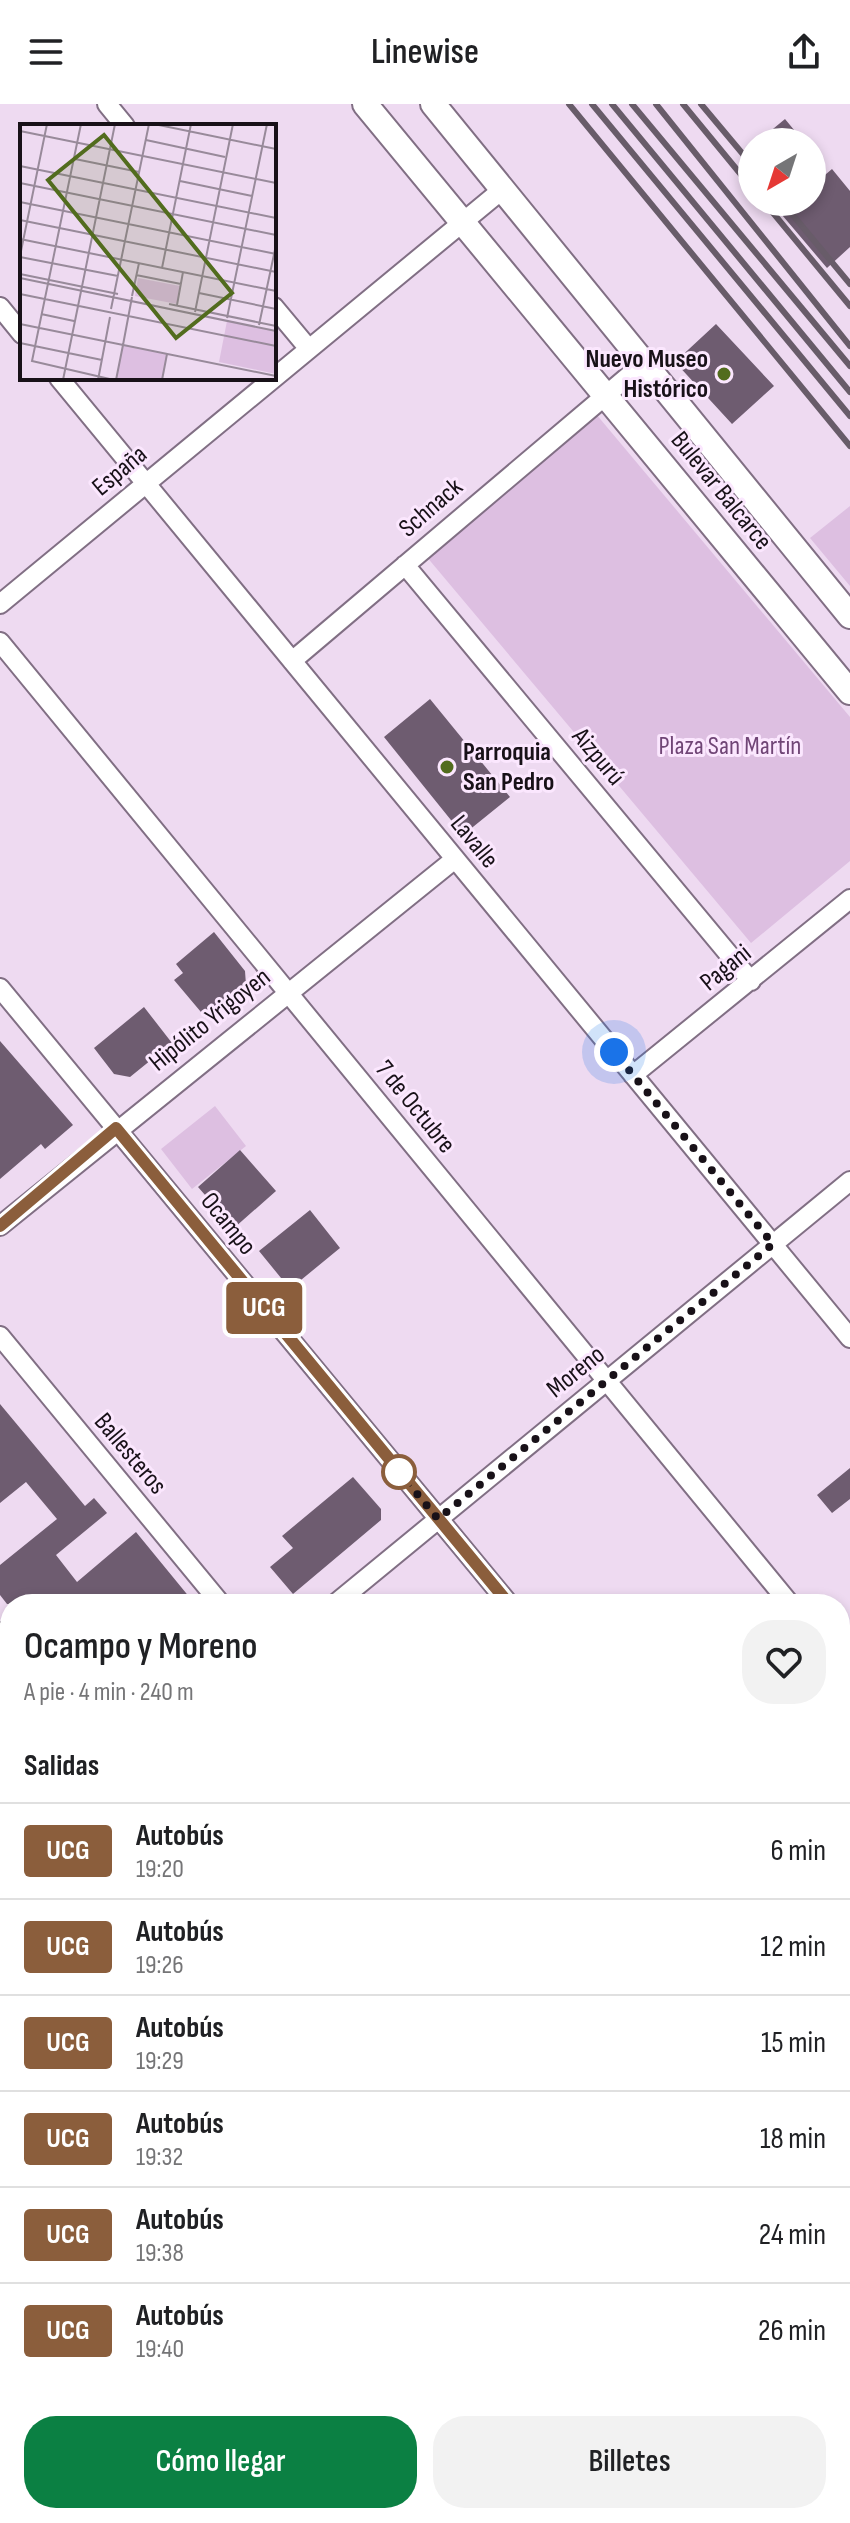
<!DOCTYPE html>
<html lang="es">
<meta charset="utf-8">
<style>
:root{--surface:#fff;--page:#f2f2f2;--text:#202124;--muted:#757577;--line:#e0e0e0;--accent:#0b8043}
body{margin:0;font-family:"Sofia Sans Condensed",sans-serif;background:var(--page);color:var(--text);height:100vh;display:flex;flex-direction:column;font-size:30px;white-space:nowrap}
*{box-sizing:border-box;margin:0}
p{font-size:26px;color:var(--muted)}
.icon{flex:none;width:44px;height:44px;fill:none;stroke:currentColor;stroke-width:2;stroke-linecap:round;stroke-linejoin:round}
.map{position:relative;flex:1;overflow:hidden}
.details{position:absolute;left:0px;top:1490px;width:850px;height:930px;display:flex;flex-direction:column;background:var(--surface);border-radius:32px 32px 0 0;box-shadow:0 4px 12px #0003}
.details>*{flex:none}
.badge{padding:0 16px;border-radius:6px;font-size:28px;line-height:52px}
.needle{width:52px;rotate:219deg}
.controls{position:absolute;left:738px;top:24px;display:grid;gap:16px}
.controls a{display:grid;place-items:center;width:88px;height:88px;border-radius:50%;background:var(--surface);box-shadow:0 4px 12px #0003;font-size:40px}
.you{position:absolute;width:40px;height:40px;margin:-20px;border:6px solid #fff;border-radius:50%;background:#1a73e8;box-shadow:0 0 0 12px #1a73e833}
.map>.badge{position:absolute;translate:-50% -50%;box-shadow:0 0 0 4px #fff}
h2{padding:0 24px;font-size:30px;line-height:72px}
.round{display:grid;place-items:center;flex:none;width:84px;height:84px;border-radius:32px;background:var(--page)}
.headline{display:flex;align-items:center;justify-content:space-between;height:136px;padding:0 24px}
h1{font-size:38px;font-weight:600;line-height:60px}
.button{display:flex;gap:16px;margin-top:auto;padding:16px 24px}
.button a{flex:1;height:92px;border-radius:32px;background:var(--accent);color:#fff;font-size:32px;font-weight:600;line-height:92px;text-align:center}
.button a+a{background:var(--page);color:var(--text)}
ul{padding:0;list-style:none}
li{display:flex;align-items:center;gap:24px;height:96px;padding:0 24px;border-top:2px solid var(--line)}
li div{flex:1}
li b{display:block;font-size:30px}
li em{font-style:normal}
li .badge{min-width:88px;font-weight:700;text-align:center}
header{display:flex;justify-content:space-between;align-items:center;height:104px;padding:0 24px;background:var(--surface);font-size:36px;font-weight:600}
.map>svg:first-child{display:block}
.green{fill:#ddbfe1}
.building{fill:#6e5c70}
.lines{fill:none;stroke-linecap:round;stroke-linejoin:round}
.street-casing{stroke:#816f84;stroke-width:22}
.secondary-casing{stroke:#816f84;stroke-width:28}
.street{stroke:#fff;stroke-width:18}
.secondary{stroke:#fff;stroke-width:24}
.rail{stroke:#685c69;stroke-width:6}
.line-casing{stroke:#fff;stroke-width:18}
.line{stroke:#8b5e3c;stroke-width:12}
.walk{stroke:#181118;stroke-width:8;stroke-dasharray:0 14.4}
.poi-dot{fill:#526c1e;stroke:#fbe7fe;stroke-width:3}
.stop-dot{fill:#fff;stroke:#8b5e3c;stroke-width:4}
.labels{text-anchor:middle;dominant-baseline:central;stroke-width:6;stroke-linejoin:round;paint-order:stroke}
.poi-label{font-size:26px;font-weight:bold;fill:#181118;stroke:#fbe7fe;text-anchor:end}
.street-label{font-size:26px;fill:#181118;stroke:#fbe7fe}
.park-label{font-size:26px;fill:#704576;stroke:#fbe7fe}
.inset-road{fill:none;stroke:#988a9a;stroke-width:2}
.view{fill:#526c1e;fill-opacity:0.15;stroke:#526c1e;stroke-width:4}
.inset-edge{fill:none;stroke:#181118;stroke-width:4}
</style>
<header><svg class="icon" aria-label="menu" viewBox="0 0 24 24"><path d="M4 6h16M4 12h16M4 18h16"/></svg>Linewise<svg class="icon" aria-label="share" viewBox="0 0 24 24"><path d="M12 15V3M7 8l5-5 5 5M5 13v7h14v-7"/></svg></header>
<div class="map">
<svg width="850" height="2419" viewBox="0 0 850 2419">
<rect width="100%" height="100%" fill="#eedaf1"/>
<path class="green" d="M596,310L850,613V757L751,839L426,452Z
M850,402V482L810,434Z
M215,1002L246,1042L192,1085L161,1045Z"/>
<path class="building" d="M785,15L804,38H757Z
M832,65L850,87V143L827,164L771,98H812V82Z
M716,220L774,282L732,320L675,258Z
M430,595L510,693L463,731L384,633Z
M214,828L245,867L246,881L206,914L174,876L183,869L176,860Z
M144,903L172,939L130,973L114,970L94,944Z
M0,937L73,1021L45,1045L41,1040L0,1075Z
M240,1046L276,1087L234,1124L198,1083Z
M310,1106L340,1144L290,1185L259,1147Z
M0,1300L85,1402L94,1394L107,1409L56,1451L77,1478L136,1428L195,1500H7L0,1491V1461L57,1415L26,1378L0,1399Z
M850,1364V1395L832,1409L817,1391Z
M353,1373L381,1405V1416L293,1490L270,1463L293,1444L282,1432Z"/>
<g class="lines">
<g class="street-casing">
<path id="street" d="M107,0L125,22
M0,203L22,230
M274,203L309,245
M59,274L850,1234
M274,274L503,85
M405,461L751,877
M0,500L274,274
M0,538L790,1500
M292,557L644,259
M0,884L509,1500
M633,971L850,795
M0,1122L455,755
M0,1232L221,1500
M335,1500L850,1077
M0,1528L10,1540
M0,1776L10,1768
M0,1866L10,1879
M840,1897L850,1909
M840,2109L850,2101
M0,2170L10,2182
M840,2238L850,2251
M196,2410L203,2419
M729,2410L736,2419
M458,2419L469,2410"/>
</g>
<g class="secondary-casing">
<path id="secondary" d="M365,0L850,588
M433,0L850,512
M840,1585L850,1576
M0,2279L10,2270"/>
</g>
<use href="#street" class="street"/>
<use href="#secondary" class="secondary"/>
<path class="rail" d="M569,0L850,342
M592,0L850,312
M612,0L850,288
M632,0L850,262
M656,0L850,242
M683,0L752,84
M701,0L752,61
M764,98L850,202
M782,98L850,180"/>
</g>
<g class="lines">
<g class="line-casing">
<path id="line" d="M0,1122L116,1024L509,1500"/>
</g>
<use href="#line" class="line"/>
<path class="walk" d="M399,1368L438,1415L773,1140L614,948"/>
</g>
<g class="poi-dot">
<circle cx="724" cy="270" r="8"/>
<circle cx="447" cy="663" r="8"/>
</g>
<circle class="stop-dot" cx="399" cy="1368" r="16"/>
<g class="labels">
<g class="poi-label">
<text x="708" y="255">Nuevo Museo<tspan x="708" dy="30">Histórico</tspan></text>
<text x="463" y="648" text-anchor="start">Parroquia<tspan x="463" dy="30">San Pedro</tspan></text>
</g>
<g class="street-label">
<text transform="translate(120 367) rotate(-40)">España</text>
<text transform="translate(721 387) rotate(51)">Bulevar Balcarce</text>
<text transform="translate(431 404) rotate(-41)">Schnack</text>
<text transform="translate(598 653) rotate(50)">Aizpurú</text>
<text transform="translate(474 738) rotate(51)">Lavalle</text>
<text transform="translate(726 864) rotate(-39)">Pagani</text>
<text transform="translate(210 916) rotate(-39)">Hipólito Yrigoyen</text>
<text transform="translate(415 1003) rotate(51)">7 de Octubre</text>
<text transform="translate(228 1120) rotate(51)">Ocampo</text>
<text transform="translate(576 1268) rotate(-39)">Moreno</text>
<text transform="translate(130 1350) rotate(50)">Ballesteros</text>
</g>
<g class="park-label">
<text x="730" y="642">Plaza San Martín</text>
</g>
</g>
<g transform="translate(20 20)">
<rect width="256" height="256" fill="#eedaf1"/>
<path d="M118,154L160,162L157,180L115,172ZM207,197L256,207V250L199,238ZM103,221L147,230L142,256H96Z" fill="#ddbfe1"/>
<path class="inset-road" d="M61,0L12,237L94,256M134,0L256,25M0,7L256,59M126,16L205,33M55,35L119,48M0,42L256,94M160,57L232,72M0,59L256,111M0,78L256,130M0,96L256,148M0,115L256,167M0,132L27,0M0,133L98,152M142,144L171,0M0,150L98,170M116,151L161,160M0,154L256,207M179,169L256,185M0,170L256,222M112,172L119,139M149,180L256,202M157,181L163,148M91,185L129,0M175,188L213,0M21,190L54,197M207,194L247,0M0,200L256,252M239,201L256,121M0,219L82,236M103,221L112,173M43,256L95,0M78,256L90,193M96,256L103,221M142,256L147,230"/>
<path class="view" d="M84,11L212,169L156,214L28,56Z"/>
<rect width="256" height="256" class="inset-edge"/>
</g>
</svg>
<div class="controls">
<a><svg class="needle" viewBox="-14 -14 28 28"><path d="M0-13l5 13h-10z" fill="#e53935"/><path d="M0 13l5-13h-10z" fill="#757577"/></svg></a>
</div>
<div class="you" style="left:614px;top:948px"></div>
<b class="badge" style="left:264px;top:1204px;background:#8b5e3c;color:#fff">UCG</b>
<section class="details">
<div class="headline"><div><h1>Ocampo y Moreno</h1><p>A pie · 4 min · 240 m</p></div><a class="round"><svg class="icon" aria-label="heart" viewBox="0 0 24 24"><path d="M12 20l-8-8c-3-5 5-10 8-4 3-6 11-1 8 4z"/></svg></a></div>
<h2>Salidas</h2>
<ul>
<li><span class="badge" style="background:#8b5e3c;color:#fff">UCG</span><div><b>Autobús</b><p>19:20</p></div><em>6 min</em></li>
<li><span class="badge" style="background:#8b5e3c;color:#fff">UCG</span><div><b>Autobús</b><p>19:26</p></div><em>12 min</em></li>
<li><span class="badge" style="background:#8b5e3c;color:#fff">UCG</span><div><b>Autobús</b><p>19:29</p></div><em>15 min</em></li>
<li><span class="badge" style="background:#8b5e3c;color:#fff">UCG</span><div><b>Autobús</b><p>19:32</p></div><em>18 min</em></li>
<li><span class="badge" style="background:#8b5e3c;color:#fff">UCG</span><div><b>Autobús</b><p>19:38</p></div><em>24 min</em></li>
<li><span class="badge" style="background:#8b5e3c;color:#fff">UCG</span><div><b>Autobús</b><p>19:40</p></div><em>26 min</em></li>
</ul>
<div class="button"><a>Cómo llegar</a><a>Billetes</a></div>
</section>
</div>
